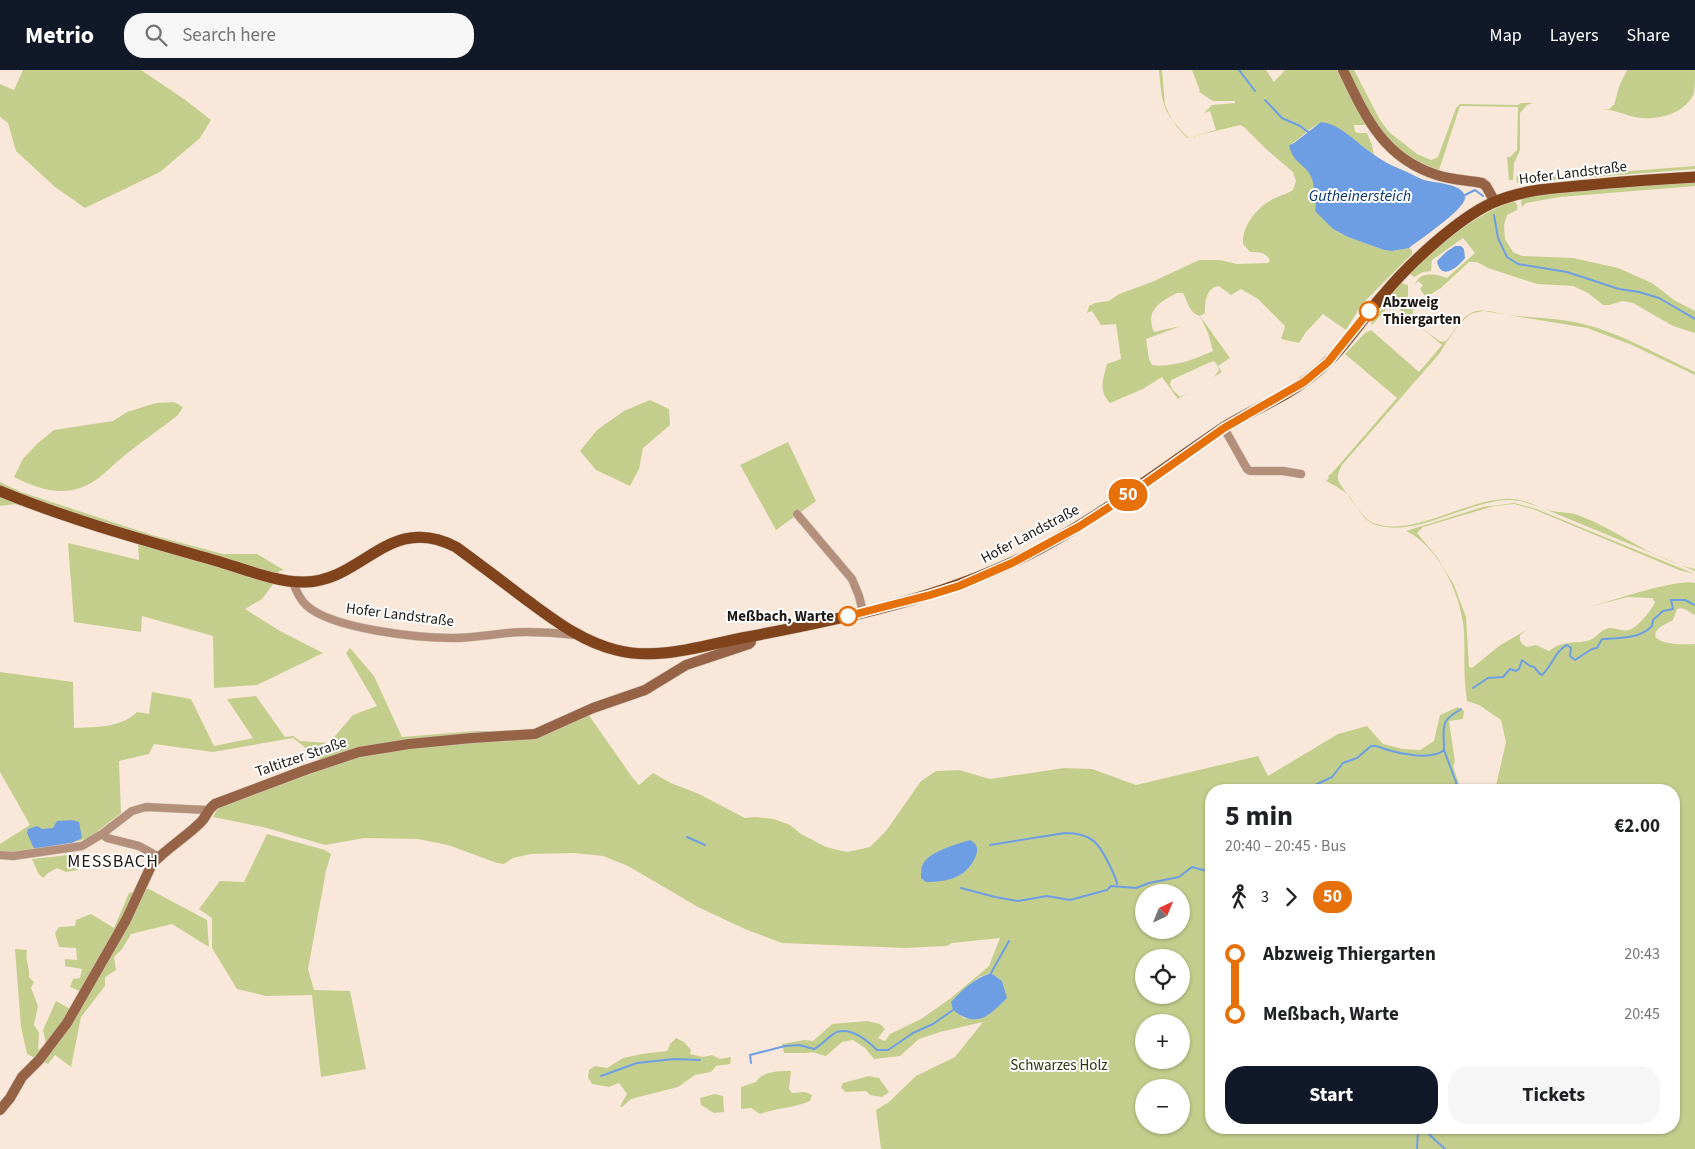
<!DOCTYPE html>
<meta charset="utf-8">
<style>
:root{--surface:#fff;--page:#f6f6f6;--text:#202124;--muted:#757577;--accent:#111827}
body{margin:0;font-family:"Source Sans 3",sans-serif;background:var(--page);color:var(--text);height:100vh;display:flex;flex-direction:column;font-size:19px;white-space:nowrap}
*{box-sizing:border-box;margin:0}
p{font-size:16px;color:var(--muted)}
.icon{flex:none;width:28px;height:28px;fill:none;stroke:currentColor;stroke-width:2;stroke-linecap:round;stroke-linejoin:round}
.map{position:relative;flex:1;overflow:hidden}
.details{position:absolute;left:1205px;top:714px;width:475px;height:350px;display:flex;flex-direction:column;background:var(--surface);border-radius:20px;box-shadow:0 1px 4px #0004}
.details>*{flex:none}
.badge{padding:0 10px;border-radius:16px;font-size:18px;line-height:32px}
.needle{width:32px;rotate:43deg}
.buttons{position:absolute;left:1135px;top:814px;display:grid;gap:10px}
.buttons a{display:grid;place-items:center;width:55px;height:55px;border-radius:50%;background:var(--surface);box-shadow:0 1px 4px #0004;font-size:25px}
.map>.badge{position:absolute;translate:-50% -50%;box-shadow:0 0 0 2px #fff}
.legs{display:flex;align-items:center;gap:8px;height:55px;padding:0 20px;font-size:16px}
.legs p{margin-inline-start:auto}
.headline{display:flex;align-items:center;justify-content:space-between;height:85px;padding:0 20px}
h1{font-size:28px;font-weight:700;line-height:38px}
.primary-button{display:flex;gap:10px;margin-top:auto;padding:10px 20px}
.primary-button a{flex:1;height:58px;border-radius:20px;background:var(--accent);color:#fff;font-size:20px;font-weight:700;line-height:58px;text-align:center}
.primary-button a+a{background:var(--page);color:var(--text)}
ul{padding:0 20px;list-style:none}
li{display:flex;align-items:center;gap:18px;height:60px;font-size:19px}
li i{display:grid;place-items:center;width:8px;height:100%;margin:0 6px;background:currentColor}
li i::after{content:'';width:12px;height:12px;margin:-6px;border:4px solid;border-radius:50%;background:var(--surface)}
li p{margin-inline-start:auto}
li:first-child i{background:linear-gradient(#0000 50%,currentColor 0)}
li:last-child i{background:linear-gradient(currentColor 50%,#0000 0)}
header{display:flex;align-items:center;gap:30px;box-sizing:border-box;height:70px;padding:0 25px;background:var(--accent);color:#fff}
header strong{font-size:24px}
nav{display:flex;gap:28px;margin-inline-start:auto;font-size:18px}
.search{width:350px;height:45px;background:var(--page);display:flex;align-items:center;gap:12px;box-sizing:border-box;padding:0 18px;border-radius:20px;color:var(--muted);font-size:19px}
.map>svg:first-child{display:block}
.green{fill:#c4ce8c;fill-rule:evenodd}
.water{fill:#6d9ee4}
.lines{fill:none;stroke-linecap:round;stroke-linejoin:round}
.stream{stroke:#6d9ee4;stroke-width:2}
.street-casing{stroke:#d2c3b6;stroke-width:9}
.secondary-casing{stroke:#d2c3b6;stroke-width:11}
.primary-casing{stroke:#d2c3b6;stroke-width:12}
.street{stroke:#b4907c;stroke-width:8}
.secondary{stroke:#966346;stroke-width:10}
.primary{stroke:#80431c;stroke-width:11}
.line-1-casing{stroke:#fff;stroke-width:11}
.line-1{stroke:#e6710a;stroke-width:8}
.stop-1-dot{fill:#fff;stroke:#e6710a;stroke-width:2.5}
.labels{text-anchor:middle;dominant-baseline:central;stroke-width:4;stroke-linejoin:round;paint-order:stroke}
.street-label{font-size:15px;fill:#1e1813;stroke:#fff}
.stop-label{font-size:15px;font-weight:bold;fill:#1e1813;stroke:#fff;text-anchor:start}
.park-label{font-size:15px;fill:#2f340d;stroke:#fff}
.water-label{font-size:16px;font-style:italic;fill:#043673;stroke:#fff}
.quarter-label{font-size:18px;letter-spacing:1px;fill:#1e1813;stroke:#fff}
</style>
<header>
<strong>Metrio</strong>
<div class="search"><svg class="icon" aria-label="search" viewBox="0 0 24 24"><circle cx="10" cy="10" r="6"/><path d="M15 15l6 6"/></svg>Search here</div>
<nav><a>Map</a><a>Layers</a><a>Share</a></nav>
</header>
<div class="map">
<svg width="1695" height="1079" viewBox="0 0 1695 1079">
<rect width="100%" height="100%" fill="#f9e8da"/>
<path class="green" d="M23,0H141L184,29L211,50L200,68L160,102L85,138L55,117L16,81L8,53L0,47V14L14,20Z
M1159,0H1162L1165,35L1172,50L1188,68L1216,60L1210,41L1204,43L1212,35L1235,33V31H1213L1199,22L1200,21L1192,0H1266L1274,12L1285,0H1339L1365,53V55H1354L1355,62L1358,63H1367L1372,75L1374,85L1357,72L1326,53C1314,51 1301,70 1289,75L1300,93L1310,102L1315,115L1314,124L1317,132L1333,159L1348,167L1384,180L1392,181L1409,178L1412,180V184L1362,234L1346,260L1323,244L1306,262L1299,273L1281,269L1285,256L1258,229L1241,219L1231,225L1219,216C1206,218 1205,231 1205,243L1200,246L1230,288L1218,296L1222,302L1214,307L1219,300L1216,293L1213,291L1171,310L1170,314L1172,319L1180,327L1189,322L1178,329L1162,307L1143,319L1110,333C1098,320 1103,310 1107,294L1121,289L1116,254L1101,255L1092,241L1087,243L1089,236L1095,233L1109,231L1119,224L1152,212L1199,190H1220L1237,194L1268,193L1270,191C1267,182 1258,182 1250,182L1243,174C1242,155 1258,136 1275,128C1281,125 1287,124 1293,120L1296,111L1293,102L1266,79L1244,57L1240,55L1187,68C1163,42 1162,35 1159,0ZM1177,223H1183C1188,232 1189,243 1200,246L1208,263L1213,281C1195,289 1172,298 1152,295L1149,289L1146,269L1181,256L1154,262C1145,241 1159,232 1177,223Z
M1347,0H1354L1380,50L1389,62L1417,84L1431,90L1438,87L1456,38L1460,34L1518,35L1521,33H1533L1527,35L1520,43V80L1514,93L1513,110H1509L1507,87H1510L1517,80L1518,37L1460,36L1439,100C1382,79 1372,50 1347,0Z
M1627,0H1695C1695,7 1695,17 1694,23C1686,43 1660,50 1640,48C1627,46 1616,40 1602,39H1609L1614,35L1620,14Z
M1695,96V99L1517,113L1516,106L1520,109L1538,108Z
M1695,110V116L1560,127L1526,133L1522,137L1521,133L1522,129L1537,125Z
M1514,131L1518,136L1517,140L1507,145L1504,155L1505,169L1513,182L1522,186L1573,188L1618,198L1652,213L1674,230L1695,241V263L1673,256L1633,233L1623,231L1609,235H1603L1588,223L1573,216L1537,214L1488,198L1477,192H1469L1441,218L1426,227L1420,219L1423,215L1418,211L1415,214C1420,201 1436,204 1447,208L1475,183L1463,168L1432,190L1431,201L1423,202L1414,207L1410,204V202C1442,173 1473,145 1514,131Z
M1401,213L1408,215V230L1413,234L1420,228L1424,229C1420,232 1415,236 1413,241C1410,252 1433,266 1441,272L1446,271C1453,263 1461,248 1471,243C1481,237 1496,243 1508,245C1534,248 1561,248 1587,255C1622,264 1662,287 1695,302V305L1632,275L1587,258L1484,241C1478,242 1473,242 1468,246C1457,255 1447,271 1440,283L1342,395C1340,400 1337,404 1338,409C1338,413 1361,443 1364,446C1367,450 1372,453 1377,454C1414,467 1472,426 1513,429C1527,430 1539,438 1552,441C1561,443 1570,442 1578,445C1618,460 1653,490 1695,499V501L1540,437C1530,434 1521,430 1510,430C1468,430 1417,468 1376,455C1362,451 1358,436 1348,425C1342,419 1333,415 1326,411L1329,408L1328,406L1332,403L1397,328L1345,284L1365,263L1371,260L1419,302L1442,275L1392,233L1372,255L1371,253L1382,239L1384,240L1390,225Z
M650,330L669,339L670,355L643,378L639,399L630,416L596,400L580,381L597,360L624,341Z
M174,332L183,337L178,345C162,358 145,369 129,382C118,390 110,399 100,407C71,429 44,422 14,407L23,389L37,374L54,360L113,351L127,342L156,333Z
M788,372L816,431L776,460L740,395Z
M0,412L21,422L152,465L223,484H257L284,500L279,501L274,513L262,529L245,539L280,561L323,583L257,615L214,618L213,566L142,546L141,562L74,552L68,473L139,490L138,473L15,434L0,436Z
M1514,433L1534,438L1695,504L1679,500L1533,439L1514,434L1494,436L1423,457L1417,463L1437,487L1454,515L1466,547L1469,597L1472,598L1499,576L1528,559L1520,565C1519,572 1522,574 1527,577L1536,575L1549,581C1553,578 1558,575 1563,574C1572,571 1585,574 1594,568C1599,564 1602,559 1610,558C1617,558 1622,562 1629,560C1637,558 1652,540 1655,532L1652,528L1628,527L1593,536C1614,530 1679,508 1695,513V545C1688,542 1685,536 1677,539L1673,550C1669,553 1662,555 1659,558C1642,575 1688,575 1695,574V1079H881L876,1040L889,1032L916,1006L955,987L983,952L940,962L919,969L900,986L874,989L865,978L853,970L842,972L826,986L812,982L808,983H784L782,974L804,970L813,971L832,954L867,951L880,954L885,959L878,968L885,971L890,964L921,949L951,928L989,896L1000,868L952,873L947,876L905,878L782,873L745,859L698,837L628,796L603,786L574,783L531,784L513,788L504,794L497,793L448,775L418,769L365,768L325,775L267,758L213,747L217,740L226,732L326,694L293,668L213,682L154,674L149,684L119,691L121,743L90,767L79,771L6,783L0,781V774L30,755L0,702V602L73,612L74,658C94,657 122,658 137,642L149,644L152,622L191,629L214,676L253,668L227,629L256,626L285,667L293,666L300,671L329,673L353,645L377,636L346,583L350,578L374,606L402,667L475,661H527L561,649L563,658V654L588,644L632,707L639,715L653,703L671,713L699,724L745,748L755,747L774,749L790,755L801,764L826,777L847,782L870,777L886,761L921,711L936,701L959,700L990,709L1064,698L1092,699L1136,715L1258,686L1268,706L1338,664L1367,656L1383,674L1403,679L1420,680L1434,671L1440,645L1458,637L1464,641L1463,649L1449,651L1455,692L1453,696L1461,720H1211V1058H1674V720H1495L1506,672L1501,650L1479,635L1467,631C1463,607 1465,584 1464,561C1461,524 1439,477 1406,461L1483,437ZM970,770L971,795L962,804L947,810L932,786L942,780ZM1144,822H1181V860H1144ZM1144,888H1181V925H1144ZM991,903L1002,911L1006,928C991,944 986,950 963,948L951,932L979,907ZM1144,952H1181V990H1144ZM1144,1018H1181V1055H1144Z
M267,764L325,780L331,784L326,801L308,899L314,920L350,921L366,999L321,1007L312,925L266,926L237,919L212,878V848L199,839L220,811L244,812Z
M77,784L78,800L66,802L57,798L48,803L43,808L38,803L32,789Z
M149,819L207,850L209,877L172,854L131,864L122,879L114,887L116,900L105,907V916L81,947L71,997L55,985L48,994L27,984L21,957L15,879L27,880C25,892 30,896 29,907L34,912L31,918L38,936L34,955L39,963L38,980L46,974L43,960L56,931L78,943L87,924L70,917L73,909L80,908L82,899L65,896V889L77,890L76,878L59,877L55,863L59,857L75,856L76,850L91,844L114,858L129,823Z
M676,968L684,972L691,980L690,984L703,987L712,985L720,989L731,987L730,994L716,996L711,1002L695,1005L678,1017L631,1029L622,1037L620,1036L627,1024L619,1013L609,1017L592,1014L588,1007L589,1000L595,996L607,998L623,988L642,984L667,981L670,974Z
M791,1001L789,1019L792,1023L805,1022L812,1025L810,1031C794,1038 777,1038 760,1044L751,1038L741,1039V1017L756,1012C762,1001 780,1001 791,1001Z
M869,1006L879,1008L889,1022L882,1027L870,1025L866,1021L845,1022L841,1017L843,1013Z
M715,1024L723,1026L724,1042L714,1043L701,1035L700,1028Z"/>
<path class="water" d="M1321,52C1340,54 1357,73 1373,84C1381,90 1390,95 1400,99C1408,102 1416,107 1424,110C1434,113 1463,113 1465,127C1467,138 1419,170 1409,178L1392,181L1384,180L1348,167L1333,159L1315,141C1317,130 1314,130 1314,122C1314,93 1294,99 1289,75L1294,73Z
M1455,176H1461L1464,179L1465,188C1458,197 1441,212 1437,191L1446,182Z
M72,750L79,752L82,768L72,773L34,779L27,763L28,759L37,756L42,759L53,758L57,751Z
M970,770C972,772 975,773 976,775C981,784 968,801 960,805C950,811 937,812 926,812L921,808C921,805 921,800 922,796C927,782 957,774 970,770Z
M991,903L1002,911L1007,928C989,946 977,959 953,940L951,932C963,919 975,908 991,903Z"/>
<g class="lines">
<path class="stream" d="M1239,0L1255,21
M1265,30L1282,48L1300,56L1308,62
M1465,125L1475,120L1483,126
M1494,145L1498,168L1507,187L1518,194L1567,202L1619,219L1639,222L1659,228L1695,249
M1473,618L1488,608L1503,607L1510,599L1516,601L1519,599L1522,590L1530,596L1534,597L1540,604L1542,605C1552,596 1555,581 1567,575L1571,578L1570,586L1575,590L1592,579L1597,578L1602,569C1619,568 1640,569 1652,556L1653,550L1663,541L1673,539L1671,530H1685L1695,535
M1444,680L1456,712L1457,720
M1309,720L1317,714L1332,707L1343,693L1357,688L1371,676H1376C1392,682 1430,692 1444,680C1444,656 1439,652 1461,639
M687,767L705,775
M990,775L1065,763C1092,763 1099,773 1110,796C1113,802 1116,808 1117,814
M961,818L995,827L1018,831L1047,826L1070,830L1107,820L1111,816L1136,818L1149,813L1179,807L1192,797L1211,802
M991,903L1009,871
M751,993L750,985L785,976L799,975L814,979C821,976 831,964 837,962C852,957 867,970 877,980H888L913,963L933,954L953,940
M601,1006L637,993L674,989L700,990
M1422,1058L1445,1079
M1417,1079L1418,1058"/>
<g class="street-casing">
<path id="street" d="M1224,358L1247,399L1250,401H1283L1301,404
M797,444L852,509L859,526L863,542
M293,512C296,521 299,528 306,535C331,559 419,568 453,568C478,568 502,562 526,562C543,562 559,563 576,565
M102,764L132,741L146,737L207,740
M0,785L13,786L82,776L102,764L107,768L139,776L159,787"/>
</g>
<g class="secondary-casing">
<path id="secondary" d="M1343,0C1365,46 1383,88 1437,105C1451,110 1467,110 1482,113L1486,116L1495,132
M0,1040L10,1028L22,1007L39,990L67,953L126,850L152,794C167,778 186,767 201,752C207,746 206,741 215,734L305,700L359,682L409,674L472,668L535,664L593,638L645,620L686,595L749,574L751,572V567"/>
</g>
<g class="primary-casing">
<path id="primary" d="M0,421C70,450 144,470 217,491C244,499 278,513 305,512C363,511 389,442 456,477C479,494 502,511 524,528C553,549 580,571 616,580C657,591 701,576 742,568C843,549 947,528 1039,479C1104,444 1162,399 1223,358C1253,339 1287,327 1314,304C1342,282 1361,250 1384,224C1409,194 1457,149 1492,133C1523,119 1556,118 1589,115C1624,111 1660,109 1695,107"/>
</g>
<use href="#street" class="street"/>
<use href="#secondary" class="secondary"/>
<use href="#primary" class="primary"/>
</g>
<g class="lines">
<g class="line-1-casing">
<path id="line-1" d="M848,546L930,525L959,516L1012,493L1080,456L1136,420L1224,358L1304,312L1328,292L1369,241"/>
</g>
<use href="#line-1" class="line-1"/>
</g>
<g class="stop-1-dot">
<circle cx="1369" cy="241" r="9"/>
<circle cx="848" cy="546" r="9"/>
</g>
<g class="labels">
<g class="street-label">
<text transform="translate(1573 103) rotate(-7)">Hofer Landstraße</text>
<text transform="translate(1030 464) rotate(-28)">Hofer Landstraße</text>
<text transform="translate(400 545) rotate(7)">Hofer Landstraße</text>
<text transform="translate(301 687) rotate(-19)">Taltitzer Straße</text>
</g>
<g class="stop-label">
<text x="1383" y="232">Abzweig<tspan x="1383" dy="17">Thiergarten</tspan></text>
<text x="834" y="546" text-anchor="end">Meßbach, Warte</text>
</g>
<g class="park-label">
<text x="1059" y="995">Schwarzes Holz</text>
</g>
<g class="water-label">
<text x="1360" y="126">Gutheinersteich</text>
</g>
<g class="quarter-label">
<text x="113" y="791">MESSBACH</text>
</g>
</g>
</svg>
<div class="buttons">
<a><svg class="needle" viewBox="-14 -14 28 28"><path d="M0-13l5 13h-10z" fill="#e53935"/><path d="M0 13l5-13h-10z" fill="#757577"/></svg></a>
<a><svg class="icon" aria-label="locate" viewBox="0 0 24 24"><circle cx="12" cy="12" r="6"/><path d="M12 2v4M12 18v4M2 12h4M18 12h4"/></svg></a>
<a>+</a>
<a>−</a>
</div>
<b class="badge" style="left:1128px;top:425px;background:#e6710a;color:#fff">50</b>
<section class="details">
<div class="headline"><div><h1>5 min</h1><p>20:40 – 20:45 · Bus</p></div><b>€2.00</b></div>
<div class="legs"><svg class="icon" aria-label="walk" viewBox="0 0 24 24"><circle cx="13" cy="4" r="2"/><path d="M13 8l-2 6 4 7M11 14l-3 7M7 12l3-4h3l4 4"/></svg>3<svg class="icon" aria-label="forward" viewBox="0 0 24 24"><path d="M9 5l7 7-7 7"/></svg><b class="badge" style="background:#e6710a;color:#fff">50</b></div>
<ul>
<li><i style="color:#e6710a"></i><b>Abzweig Thiergarten</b><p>20:43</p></li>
<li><i style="color:#e6710a"></i><b>Meßbach, Warte</b><p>20:45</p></li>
</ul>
<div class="primary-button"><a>Start</a><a>Tickets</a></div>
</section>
</div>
